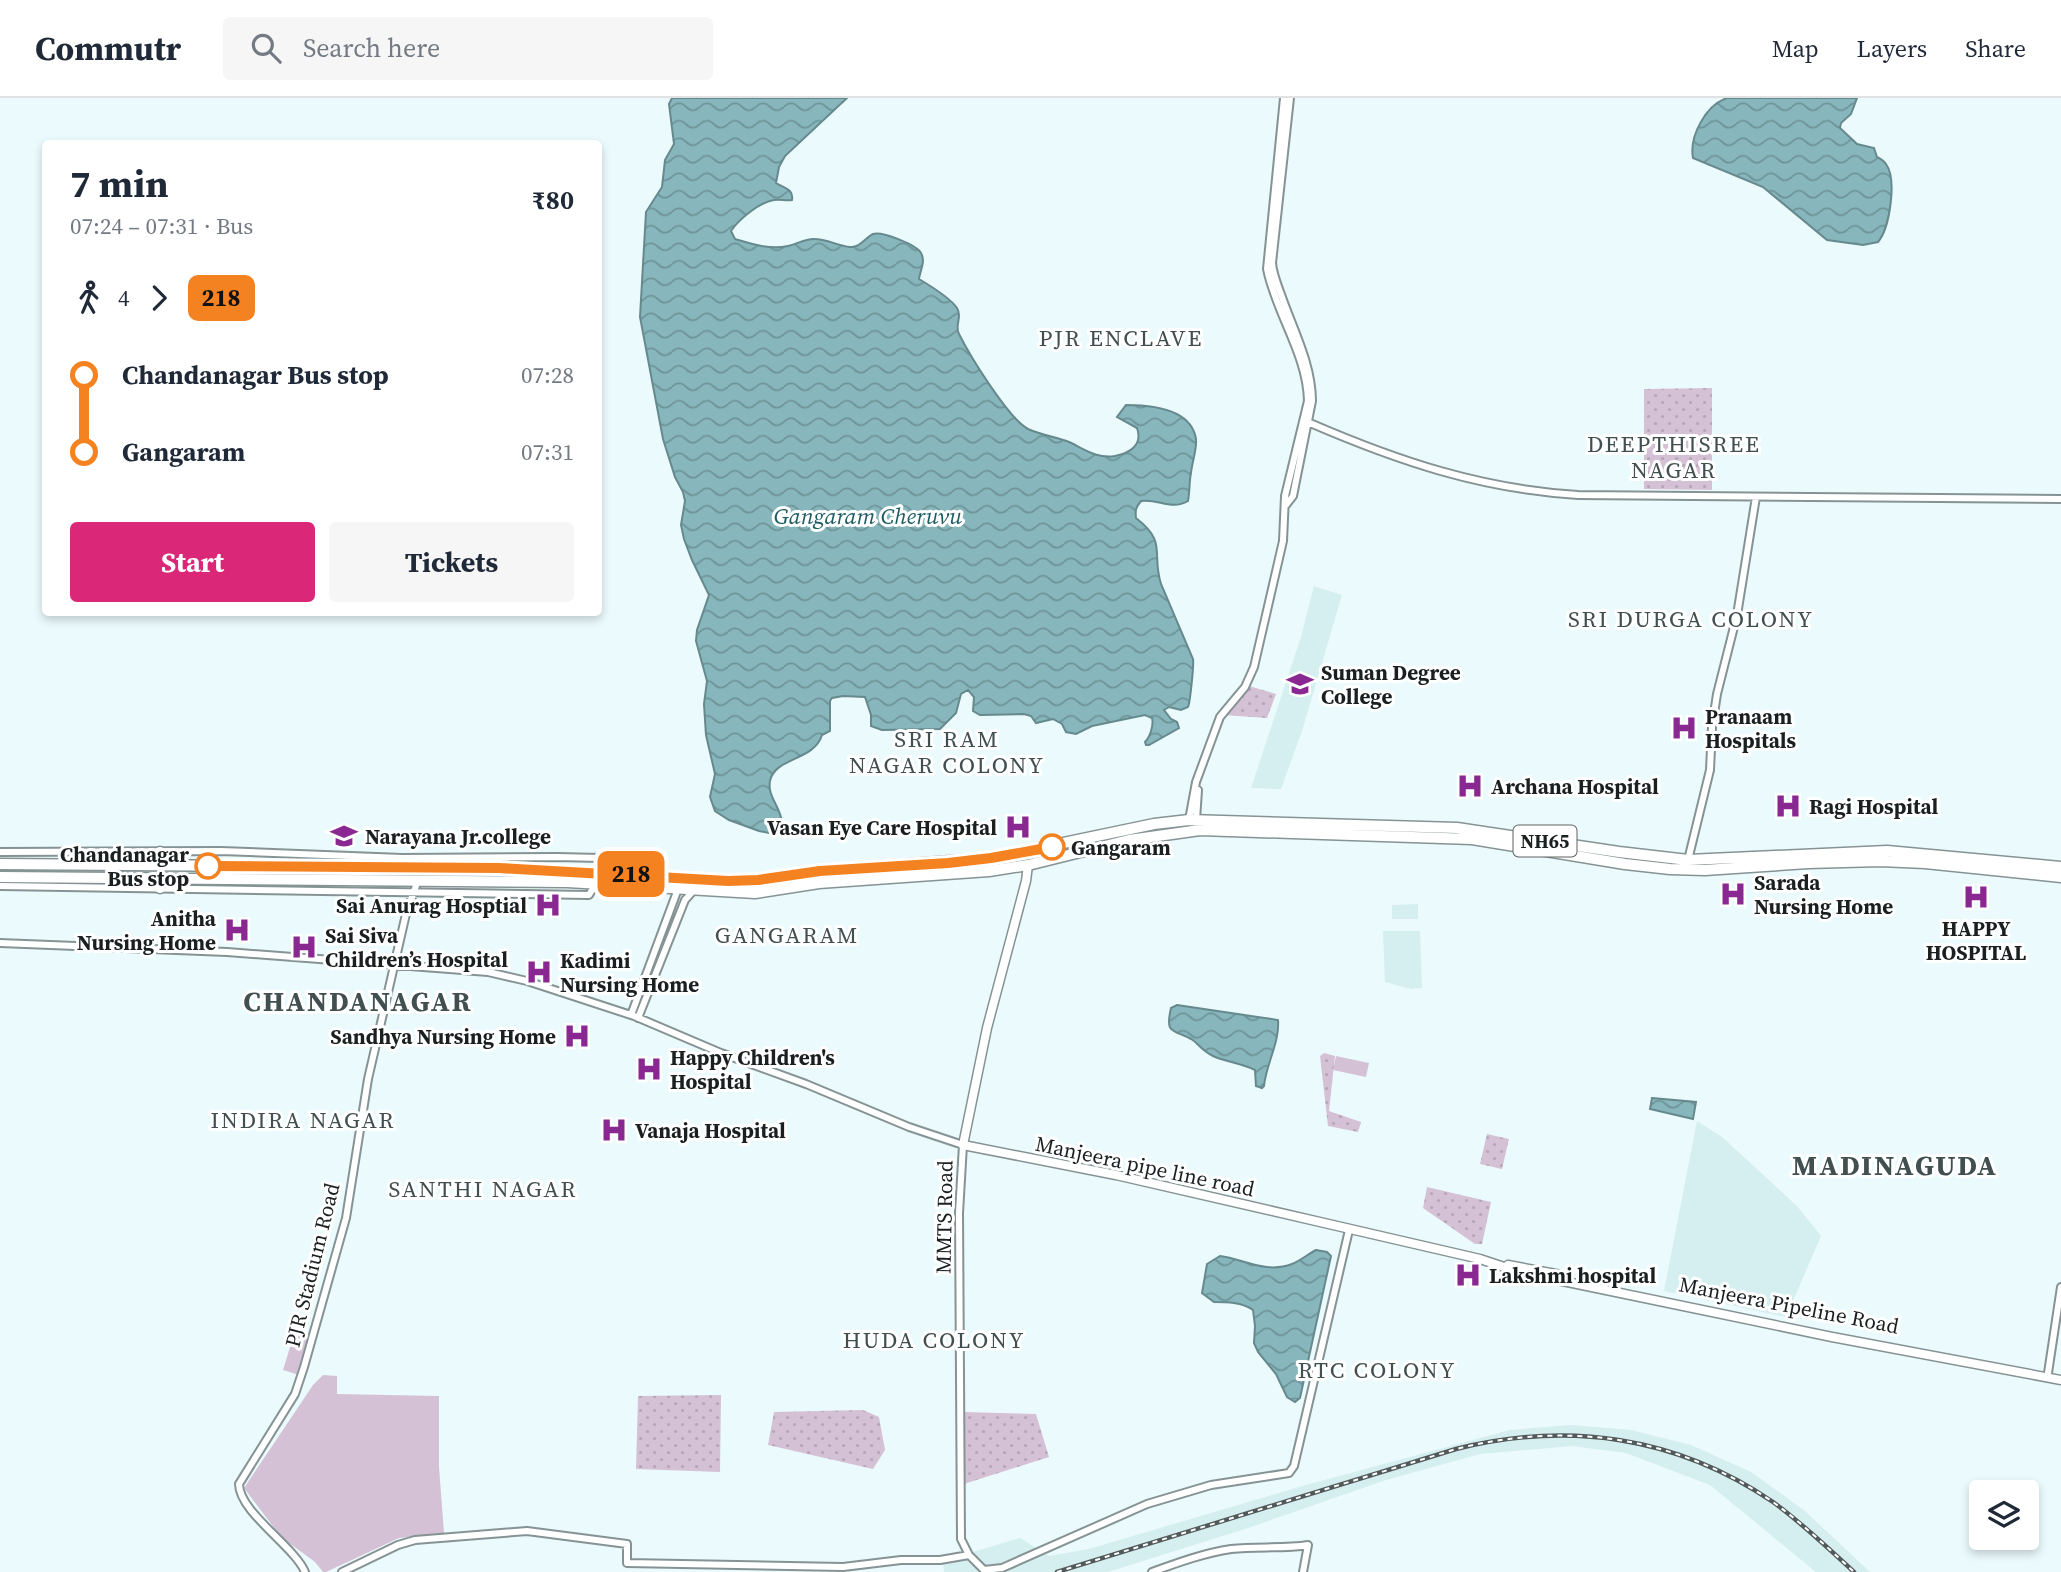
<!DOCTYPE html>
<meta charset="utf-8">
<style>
:root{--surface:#fff;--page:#f6f6f7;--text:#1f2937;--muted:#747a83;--line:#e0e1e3;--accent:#db2777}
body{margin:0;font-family:"Source Serif 4",serif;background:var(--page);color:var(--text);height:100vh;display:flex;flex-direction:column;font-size:26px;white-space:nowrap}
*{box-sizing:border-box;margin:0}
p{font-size:23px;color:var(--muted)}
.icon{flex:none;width:38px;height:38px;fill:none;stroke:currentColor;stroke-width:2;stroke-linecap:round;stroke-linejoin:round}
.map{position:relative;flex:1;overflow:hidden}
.panel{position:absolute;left:42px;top:42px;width:560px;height:476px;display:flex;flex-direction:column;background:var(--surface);border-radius:7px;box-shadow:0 4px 10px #0003}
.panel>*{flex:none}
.badge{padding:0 14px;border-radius:10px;font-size:24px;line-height:46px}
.controls{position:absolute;left:1969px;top:1382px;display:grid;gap:14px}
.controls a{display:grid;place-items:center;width:70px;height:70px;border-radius:7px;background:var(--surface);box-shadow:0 4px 10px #0003;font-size:35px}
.map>.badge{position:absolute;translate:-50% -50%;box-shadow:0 0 0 4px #fff}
.legs{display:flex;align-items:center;gap:10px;height:77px;padding:0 28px;font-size:23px}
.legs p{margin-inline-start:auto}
.head{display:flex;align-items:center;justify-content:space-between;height:119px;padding:0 28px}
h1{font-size:38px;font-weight:700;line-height:52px}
.primary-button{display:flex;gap:14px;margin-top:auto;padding:14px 28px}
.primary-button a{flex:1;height:80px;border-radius:7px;background:var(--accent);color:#fff;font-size:28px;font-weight:700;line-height:80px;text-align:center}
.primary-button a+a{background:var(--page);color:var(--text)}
ul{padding:0 28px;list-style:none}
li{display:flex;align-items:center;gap:24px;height:77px;font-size:26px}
li i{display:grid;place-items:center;width:10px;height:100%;margin:0 9px;background:currentColor}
li i::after{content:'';width:18px;height:18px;margin:-9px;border:5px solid;border-radius:50%;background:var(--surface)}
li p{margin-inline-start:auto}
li:first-child i{background:linear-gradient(#0000 50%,currentColor 0)}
li:last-child i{background:linear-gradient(currentColor 50%,#0000 0)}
header{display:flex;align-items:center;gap:42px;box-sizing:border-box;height:98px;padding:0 35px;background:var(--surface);border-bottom:2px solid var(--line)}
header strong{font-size:33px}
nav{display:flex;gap:38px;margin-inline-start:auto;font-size:24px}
.search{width:490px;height:63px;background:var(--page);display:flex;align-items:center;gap:18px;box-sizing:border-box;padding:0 24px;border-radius:7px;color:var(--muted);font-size:26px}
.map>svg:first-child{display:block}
.built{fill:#d5eef0}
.grass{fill:url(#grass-dots)}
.garden{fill:#d5c1d6}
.water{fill:url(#water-waves);stroke:#66898d;stroke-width:2}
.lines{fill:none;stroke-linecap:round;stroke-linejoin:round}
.minor-casing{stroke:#859394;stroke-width:10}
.major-casing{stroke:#859394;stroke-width:11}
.highway-casing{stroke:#859394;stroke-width:13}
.minor{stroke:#fff;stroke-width:6}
.major{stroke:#fff;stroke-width:8}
.highway{stroke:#fff;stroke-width:10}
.rail-casing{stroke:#51595a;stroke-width:4.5}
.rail{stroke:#fff;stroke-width:2;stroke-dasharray:5;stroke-linecap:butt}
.line-1-casing{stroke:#fff;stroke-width:16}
.line-1{stroke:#f58220;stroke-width:10}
.stop-1-dot{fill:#fff;stroke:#f58220;stroke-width:3.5}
.labels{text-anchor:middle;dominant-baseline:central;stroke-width:6;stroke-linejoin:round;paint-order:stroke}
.shield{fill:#fff;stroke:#5f6263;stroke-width:2}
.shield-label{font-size:19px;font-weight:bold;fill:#1a1f20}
.poi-label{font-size:21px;font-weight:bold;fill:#1a1f20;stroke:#fff;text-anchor:start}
.stop-label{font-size:21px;font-weight:bold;fill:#1a1f20;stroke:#fff;text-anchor:start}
.street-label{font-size:21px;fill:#1a1f20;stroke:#fff}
.neighbourhood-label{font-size:23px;letter-spacing:2px;fill:#424f50;stroke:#fff}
.water-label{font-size:23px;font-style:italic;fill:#1c5d63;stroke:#fff}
.district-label{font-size:28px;font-weight:bold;letter-spacing:2px;fill:#424f50;stroke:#fff}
</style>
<header>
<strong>Commutr</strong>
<div class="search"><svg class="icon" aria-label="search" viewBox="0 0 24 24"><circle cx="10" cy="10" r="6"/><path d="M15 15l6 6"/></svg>Search here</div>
<nav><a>Map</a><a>Layers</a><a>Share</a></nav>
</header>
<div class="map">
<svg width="2061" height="1474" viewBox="0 0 2061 1474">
<defs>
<pattern id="grass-dots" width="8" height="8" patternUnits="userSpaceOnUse" patternTransform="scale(1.75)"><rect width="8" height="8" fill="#d5c1d6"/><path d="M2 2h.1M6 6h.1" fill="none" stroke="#b6a5b7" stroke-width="1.8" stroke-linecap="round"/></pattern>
<pattern id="water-waves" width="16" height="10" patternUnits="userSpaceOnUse" patternTransform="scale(1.75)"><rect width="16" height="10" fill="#87b7bc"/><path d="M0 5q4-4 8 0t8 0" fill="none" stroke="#6e9498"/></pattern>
</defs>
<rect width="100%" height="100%" fill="#ebfafc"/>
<path class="built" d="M1314,488L1342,497L1302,633L1281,691L1251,690L1301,539Z
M1418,806V821H1392V807Z
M1383,833H1420L1422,890L1411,891L1385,884Z
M1697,1023L1722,1039L1797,1108L1821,1138L1786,1219L1664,1193Z
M1571,1327L1631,1332L1691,1347L1751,1374L1805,1413L1870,1474H1816L1710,1387L1626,1355L1572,1348L1480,1356L1386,1382L1248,1430L1108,1474H944L943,1463L1020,1440L1049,1458L1089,1451L1306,1387L1510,1332Z"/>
<path class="grass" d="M1712,290V392L1644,391V291Z
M1249,588L1276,596L1267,620L1223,617Z
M1324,955L1335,958L1329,1013L1361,1024L1358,1034L1328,1028L1320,958Z
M1487,1036L1509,1041L1502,1071L1480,1066Z
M1427,1089L1491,1104L1482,1146H1475L1423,1110Z
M721,1297L720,1374L636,1371L638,1298Z
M863,1312L879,1319L885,1352L873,1371L768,1347L774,1314Z
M964,1314L1036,1316L1049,1359L964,1386Z"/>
<path class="garden" d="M1336,958L1369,965L1366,979L1333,972Z
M295,1233L310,1237L299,1277L283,1272Z
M323,1277L337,1278V1296L439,1298V1369L444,1435L399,1440L326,1474H323L315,1464L281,1439L244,1390L313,1287Z"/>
<path class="water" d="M672,0H847L785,58L779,69L776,85C784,90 794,91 792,102C786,103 780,101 774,102C760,104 739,121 731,133L735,141C752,146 770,152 788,148C797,146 804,141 814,141C827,141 838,148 850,149C860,150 865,140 873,136C882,133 917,147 921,155C926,164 920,172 919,181C929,187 951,201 957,210C963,219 954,227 959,236C970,258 1008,320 1028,331C1041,337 1056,339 1069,344C1084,351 1097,361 1115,358C1130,355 1143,347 1137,330L1117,319L1126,307C1151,307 1191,310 1196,341C1197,351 1192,364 1191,375C1189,384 1190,393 1188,403C1171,413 1158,400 1141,403C1136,409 1135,412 1136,420C1168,445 1151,454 1161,486L1193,561C1194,566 1190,606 1188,609L1181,612L1169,609L1164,612L1171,621L1177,624L1179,630L1149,647H1146L1145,644C1150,639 1154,627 1152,620L1145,617L1092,628L1076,636L1066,634L1062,626L1053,621L1036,625L1031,618L1024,616L980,617L973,613L974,599L968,592L961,596L956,615L940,631L882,632L871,628V617L865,599L843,598L832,600L830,603V633L822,637C814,663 775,659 770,683C767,698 780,708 782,724L776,732L769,735L759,733L729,722L715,713L710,699L715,676L706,637L704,606L707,583L696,543L697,532L709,497L692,462L684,441L681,427L685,403L683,394L675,379L663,341L640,219L646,114L662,89L665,62L674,46L669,6Z
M1727,0H1857L1851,16L1841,25L1840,30L1857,46L1874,50L1877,59C1879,60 1884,63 1886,66C1897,81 1890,130 1878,144L1863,147L1827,142L1763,89L1693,60C1689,38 1706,7 1727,0Z
M1177,907L1278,922C1280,944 1266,966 1264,988L1262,990L1256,988L1255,972C1242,965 1226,964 1213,958C1201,952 1198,945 1191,941C1172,931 1165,936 1171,910Z
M1652,1000L1696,1004L1693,1021L1650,1011Z
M1316,1152L1327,1154L1331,1158L1300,1300L1295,1304L1287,1299L1276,1276L1258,1254L1254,1245L1255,1228L1253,1212C1242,1204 1226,1204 1214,1204L1202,1195L1207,1166L1220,1158C1244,1161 1266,1176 1292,1166C1300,1163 1308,1156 1316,1152Z"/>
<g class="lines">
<g class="minor-casing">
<path id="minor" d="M1310,325C1398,363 1481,391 1578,397L2061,401
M1286,407L1293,398L1312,303C1312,268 1295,235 1283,202C1279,190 1273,178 1272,165L1290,0
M1189,722L1196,684L1220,619L1245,589L1254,569L1283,443L1285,398L1308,303C1307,256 1276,216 1267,171L1284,0
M1196,722L1198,692
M0,754L221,753L402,760L557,759L644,761L643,777
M1688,762L1710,672L1712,629L1717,596L1737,517L1756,399
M0,788L589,797L596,785
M0,845L227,854L488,874L527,883L634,918L721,955L806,986L909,1029L963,1047L959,1115L961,1441L969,1457L984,1472L1002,1470L1147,1406L1211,1387L1289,1375L1294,1368L1349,1132
M631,917L678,791
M638,920L685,802L694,792
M2048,1275L2061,1189
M305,1474C295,1449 239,1414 239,1386L295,1296L304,1269L346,1120L368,981L406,816L418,782
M342,1474L398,1447L415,1442L527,1433L627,1446V1465L843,1469L901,1462H940L969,1457
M1152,1474C1177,1465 1204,1455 1231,1451C1257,1448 1283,1451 1308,1447L1303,1474"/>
</g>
<g class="major-casing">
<path id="major" d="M1028,767L1026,783L987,930L963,1047L1116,1077L1320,1124L1480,1161L1519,1174L1832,1239L2061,1282
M1508,1167L1561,1177"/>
</g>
<g class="highway-casing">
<path id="highway" d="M160,754L173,767
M0,766L498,770L728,783L758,782L820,773L991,760L1154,726L1189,722L1457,730L1619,754L1688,762L1887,753L2061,769
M0,779L567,784L755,795L819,785L989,773L1028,767L1129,742L1200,732L1472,741L1625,766L1670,771L1705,772L1808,765L1880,763L1925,765L2061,779
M160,790L171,780"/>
</g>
<use href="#minor" class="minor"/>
<use href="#major" class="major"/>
<use href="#highway" class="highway"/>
<g class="rail-casing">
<path id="rail" d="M1057,1474L1456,1351C1568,1323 1676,1338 1773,1404C1802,1425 1828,1450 1854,1474"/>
</g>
<use href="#rail" class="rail"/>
</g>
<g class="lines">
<g class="line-1-casing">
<path id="line-1" d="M208,768L499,770L728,783L758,782L820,773L948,765L991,760L1052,749"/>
</g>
<use href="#line-1" class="line-1"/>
</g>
<defs>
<g id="university-bare" transform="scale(2.1)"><path d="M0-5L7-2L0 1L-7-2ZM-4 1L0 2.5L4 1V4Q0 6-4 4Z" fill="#892891" stroke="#fff" stroke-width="2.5" paint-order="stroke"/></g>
<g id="hospital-bare" transform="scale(2.1)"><path d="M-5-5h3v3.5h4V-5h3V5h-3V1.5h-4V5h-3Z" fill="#892891" stroke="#fff" stroke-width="2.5" paint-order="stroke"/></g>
</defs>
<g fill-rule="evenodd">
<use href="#university-bare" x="1300" y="586"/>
<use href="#hospital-bare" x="1684" y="630"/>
<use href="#hospital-bare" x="1470" y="688"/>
<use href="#hospital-bare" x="1788" y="708"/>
<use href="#hospital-bare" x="1018" y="729"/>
<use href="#university-bare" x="344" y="738"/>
<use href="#hospital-bare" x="1733" y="796"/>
<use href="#hospital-bare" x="1976" y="799"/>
<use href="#hospital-bare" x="548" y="807"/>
<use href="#hospital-bare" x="237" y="832"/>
<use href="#hospital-bare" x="304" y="849"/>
<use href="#hospital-bare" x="539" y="874"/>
<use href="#hospital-bare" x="577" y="938"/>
<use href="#hospital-bare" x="649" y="971"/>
<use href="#hospital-bare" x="614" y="1032"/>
<use href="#hospital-bare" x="1468" y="1177"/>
</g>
<g class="stop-1-dot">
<circle cx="1052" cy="749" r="12"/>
<circle cx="208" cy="768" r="12"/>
</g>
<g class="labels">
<rect class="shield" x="1513.5" y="727.5" width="63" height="31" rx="5"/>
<g class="shield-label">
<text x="1545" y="743">NH65</text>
</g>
<g class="poi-label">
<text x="1321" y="574">Suman Degree<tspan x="1321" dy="24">College</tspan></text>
<text x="1705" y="618">Pranaam<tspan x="1705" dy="24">Hospitals</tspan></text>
<text x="1491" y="688">Archana Hospital</text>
<text x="1809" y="708">Ragi Hospital</text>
<text x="997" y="729" text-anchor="end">Vasan Eye Care Hospital</text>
<text x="365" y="738">Narayana Jr.college</text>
<text x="1754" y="784">Sarada<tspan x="1754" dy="24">Nursing Home</tspan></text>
<text x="527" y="807" text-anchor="end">Sai Anurag Hosptial</text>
<text x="216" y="820" text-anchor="end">Anitha<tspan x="216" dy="24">Nursing Home</tspan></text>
<text x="1976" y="830" text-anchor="middle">HAPPY<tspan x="1976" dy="24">HOSPITAL</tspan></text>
<text x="325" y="837">Sai Siva<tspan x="325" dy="24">Children’s Hospital</tspan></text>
<text x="560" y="862">Kadimi<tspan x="560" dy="24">Nursing Home</tspan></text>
<text x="556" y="938" text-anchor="end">Sandhya Nursing Home</text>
<text x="670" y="959">Happy Children's<tspan x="670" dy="24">Hospital</tspan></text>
<text x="635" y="1032">Vanaja Hospital</text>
<text x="1489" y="1177">Lakshmi hospital</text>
</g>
<g class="stop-label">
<text x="1071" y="749">Gangaram</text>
<text x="189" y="756" text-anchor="end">Chandanagar<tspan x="189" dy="24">Bus stop</tspan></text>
</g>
<g class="street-label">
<text transform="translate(1145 1068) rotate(12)">Manjeera pipe line road</text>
<text transform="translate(944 1119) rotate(-89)">MMTS Road</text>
<text transform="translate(312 1167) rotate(-76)">PJR Stadium Road</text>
<text transform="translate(1789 1207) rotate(11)">Manjeera Pipeline Road</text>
</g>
<g class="neighbourhood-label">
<text x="1121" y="240">PJR ENCLAVE</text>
<text x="1674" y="346">DEEPTHISREE<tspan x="1674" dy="26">NAGAR</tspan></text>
<text x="1691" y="521">SRI DURGA COLONY</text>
<text x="947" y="641">SRI RAM<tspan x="947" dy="26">NAGAR COLONY</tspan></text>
<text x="787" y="837">GANGARAM</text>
<text x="303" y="1022">INDIRA NAGAR</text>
<text x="483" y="1091">SANTHI NAGAR</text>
<text x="934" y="1242">HUDA COLONY</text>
<text x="1377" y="1272">RTC COLONY</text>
</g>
<g class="water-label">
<text x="868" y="418">Gangaram Cheruvu</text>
</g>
<g class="district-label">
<text x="358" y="903">CHANDANAGAR</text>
<text x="1895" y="1067">MADINAGUDA</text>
</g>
</g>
</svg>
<div class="controls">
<a><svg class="icon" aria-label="layers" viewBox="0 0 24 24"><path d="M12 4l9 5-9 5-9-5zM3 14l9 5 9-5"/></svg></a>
</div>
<b class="badge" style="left:631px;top:776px;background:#f58220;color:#111">218</b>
<section class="panel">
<div class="head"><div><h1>7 min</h1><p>07:24 – 07:31 · Bus</p></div><b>₹80</b></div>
<div class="legs"><svg class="icon" aria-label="walk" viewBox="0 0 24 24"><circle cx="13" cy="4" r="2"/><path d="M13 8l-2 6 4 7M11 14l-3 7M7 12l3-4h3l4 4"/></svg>4<svg class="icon" aria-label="forward" viewBox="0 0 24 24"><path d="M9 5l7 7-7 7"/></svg><b class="badge" style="background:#f58220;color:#111">218</b></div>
<ul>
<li><i style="color:#f58220"></i><b>Chandanagar Bus stop</b><p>07:28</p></li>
<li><i style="color:#f58220"></i><b>Gangaram</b><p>07:31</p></li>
</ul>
<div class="primary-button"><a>Start</a><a>Tickets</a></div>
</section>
</div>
